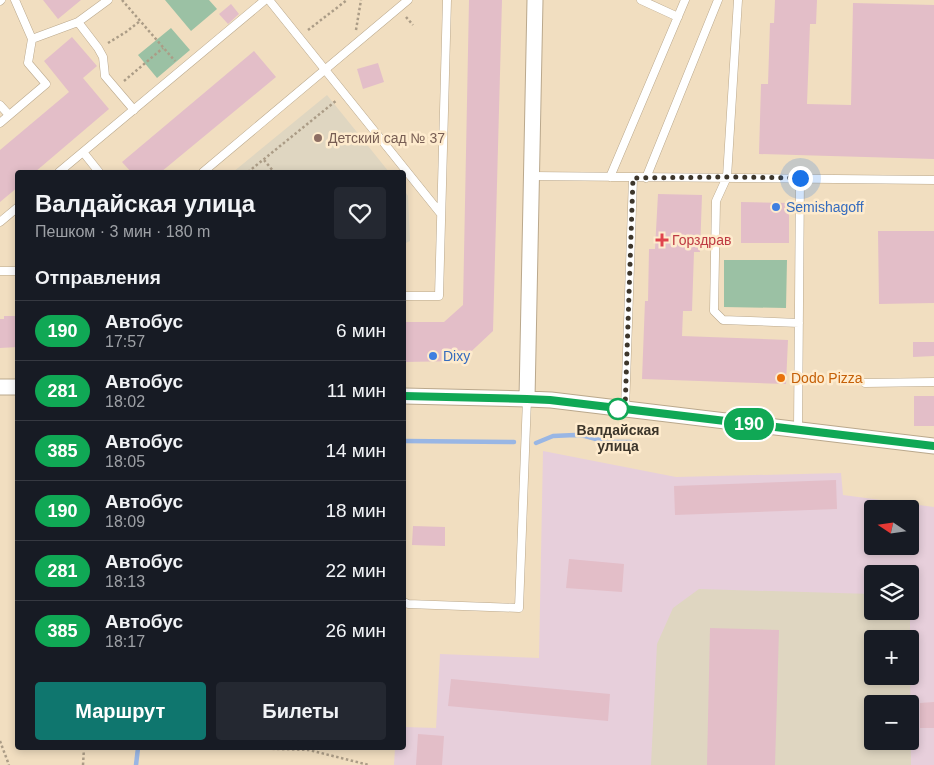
<!DOCTYPE html>
<html lang="ru">
<meta charset="utf-8">
<style>
:root{--surface:#171b24;--page:#242831;--text:#f1f3f6;--muted:#9ea1a6;--line:#363941;--accent:#0f766e}
body{margin:0;font-family:Arial,sans-serif;background:var(--page);color:var(--text);height:100vh;display:flex;flex-direction:column;font-size:19px;white-space:nowrap}
*{box-sizing:border-box;margin:0}
p{font-size:16px;color:var(--muted)}
.icon{flex:none;width:28px;height:28px;fill:none;stroke:currentColor;stroke-width:2;stroke-linecap:round;stroke-linejoin:round}
.map{position:relative;flex:1;overflow:hidden}
.panel{position:absolute;left:15px;top:170px;width:391px;height:580px;display:flex;flex-direction:column;background:var(--surface);border-radius:5px;box-shadow:0 2px 8px #0003}
.panel>*{flex:none}
.badge{padding:0 10px;border-radius:16px;font-size:18px;line-height:32px}
.needle{width:32px;rotate:283deg}
.fabs{position:absolute;left:864px;top:500px;display:grid;gap:10px}
.fabs a{display:grid;place-items:center;width:55px;height:55px;border-radius:5px;background:var(--surface);box-shadow:0 2px 8px #0003;font-size:25px}
.you{position:absolute;width:25px;height:25px;margin:-12px;border:4px solid #fff;border-radius:50%;background:#1a73e8;box-shadow:0 0 0 8px #1a73e833}
.map>.badge{position:absolute;translate:-50% -50%;box-shadow:0 0 0 2px #fff}
h2{padding:0 20px;font-size:19px;line-height:45px}
.round{display:grid;place-items:center;flex:none;width:52px;height:52px;border-radius:5px;background:var(--page)}
.head{display:flex;align-items:center;justify-content:space-between;height:85px;padding:0 20px}
h1{font-size:24px;font-weight:600;line-height:38px}
.primary-button{display:flex;gap:10px;margin-top:auto;padding:10px 20px}
.primary-button a{flex:1;height:58px;border-radius:5px;background:var(--accent);color:#fff;font-size:20px;font-weight:600;line-height:58px;text-align:center}
.primary-button a+a{background:var(--page);color:var(--text)}
ul{padding:0;list-style:none}
li{display:flex;align-items:center;gap:15px;height:60px;padding:0 20px;border-top:1px solid var(--line)}
li div{flex:1}
li b{display:block;font-size:19px}
li em{font-style:normal}
li .badge{min-width:55px;font-weight:700;text-align:center}
.map>svg:first-child{display:block}
.industrial{fill:#e7cfdb;fill-rule:evenodd}
.education{fill:#dfd6c1;fill-rule:evenodd}
.green{fill:#9bc1a4}
.lines{fill:none;stroke-linecap:round;stroke-linejoin:round}
.stream{stroke:#99b6e4;stroke-width:4.5}
.building{fill:#e3bec8}
.service-casing{stroke:#baa88c;stroke-width:9}
.minor-casing{stroke:#baa88c;stroke-width:17}
.path{stroke:#ab9c86;stroke-width:2.5;stroke-dasharray:2.5 2.5;stroke-linecap:butt}
.service{stroke:#fff;stroke-width:8}
.minor{stroke:#fff;stroke-width:15}
.line-casing{stroke:#fff;stroke-width:11}
.line{stroke:#10a855;stroke-width:8}
.walk{stroke:#3d362b;stroke-width:5;stroke-dasharray:0 9}
.education-dot{fill:#8d6e63;stroke:#feebcd;stroke-width:2}
.shop-dot{fill:#3f7fe0;stroke:#feebcd;stroke-width:2}
.health-dot{fill:#e0444e;stroke:#feebcd;stroke-width:2}
.food-dot{fill:#e8710a;stroke:#feebcd;stroke-width:2}
.stop-dot{fill:#fff;stroke:#10a855;stroke-width:2.5}
.labels{text-anchor:middle;dominant-baseline:central;stroke-width:5;stroke-linejoin:round;paint-order:stroke}
.education-label{font-size:14px;fill:#785e54;stroke:#feebcd;text-anchor:start}
.shop-label{font-size:14px;fill:#366cbe;stroke:#feebcd;text-anchor:start}
.health-label{font-size:14px;fill:#be3a42;stroke:#feebcd;text-anchor:start}
.food-label{font-size:14px;fill:#c56008;stroke:#feebcd;text-anchor:start}
.stop-label{font-size:14px;font-weight:bold;fill:#3d362b;stroke:#feebcd}
</style>
<div class="map">
<svg width="934" height="765" viewBox="0 0 934 765">
<rect width="100%" height="100%" fill="#f1dec0"/>
<path class="industrial" d="M543,451L676,477L841,473L843,495L934,507V765H394L395,748H404V727L436,728L440,654L539,658ZM872,509H910V546H872ZM872,574H910V611H872ZM872,639H910V676H872ZM872,704H910V741H872Z"/>
<path class="education" d="M327,95L389,172H233Z
M404,190L408,196L410,241L404,244Z
M699,589L872,594V611H910V639H872V676H910V657L911,765H651L657,644L673,608ZM872,704H910V741H872Z"/>
<path class="green" d="M165,0H209L217,9L191,31Z
M171,28L190,50L157,78L138,55Z
M724,260H787L786,308L724,307Z"/>
<g class="lines">
<path class="stream" d="M404,441L514,442
M536,443L553,436L575,435L585,436L607,442H630
M136,765L138,748"/>
</g>
<path class="building" d="M43,0H81L58,19Z
M469,0H502L493,331L461,361L404,362V322H444L463,305Z
M775,0H817L816,24H810L807,104L851,105L853,3L934,5V159L759,154L761,84H768L770,23H774Z
M231,4L239,14L228,24L219,14Z
M72,37L97,66L83,78L109,109L35,172H18V187L0,202V150L69,92L44,61Z
M254,51L276,77L161,172H131L122,162Z
M378,63L384,82L363,89L357,69Z
M658,194L702,195L700,252H694L692,311H683L682,336L788,340L786,384L642,379L645,301H648L649,249H655Z
M741,202L789,203V243H741Z
M878,231H934V303L879,304Z
M4,316H18V347L0,348V319H4Z
M913,342H934V356L913,357Z
M914,396H934V426H914Z
M836,480L837,509L675,515L674,486Z
M413,526L445,527V546L412,545Z
M569,559L624,564L622,592L566,588Z
M710,628L779,630L775,765H707Z
M451,679L610,694L608,721L448,706Z
M934,702V728H920V703Z
M418,734L444,736L442,765H416Z"/>
<g class="lines">
<g class="service-casing">
<path id="service" d="M269,0L441,214
M641,0L678,17
M738,0L727,177L716,201L714,311L723,320L799,323
M0,1L1,0
M78,22L98,48L103,57L105,76L134,110
M32,39L78,22L108,0
M0,105L9,115
M0,123L46,84L28,63L32,39L15,0
M83,152L99,172
M59,172L265,0
M203,172L408,0
M532,176L934,180
M610,177L685,0
M646,178L718,0
M0,222L18,207
M0,271H18
M404,296H439L447,0
M865,383L934,382
M625,410L633,178
M798,430L800,178
M404,602L408,604L519,608L527,399"/>
</g>
<g class="minor-casing">
<path id="minor" d="M0,387H18
M404,396L527,399L551,400L934,446
M527,399L535,0"/>
</g>
<path class="path" d="M122,0L175,61
M406,17L413,25
M308,30L347,0
M356,30L361,0
M108,43L126,32L140,21
M124,81L163,48
M264,160L274,172
M248,172L337,100
M0,741L9,765
M247,748L309,750L369,765
M83,765L84,748"/>
<use href="#service" class="service"/>
<use href="#minor" class="minor"/>
</g>
<g class="lines">
<g class="line-casing">
<path id="line" d="M404,396L527,399L550,400L934,446"/>
</g>
<use href="#line" class="line"/>
<path class="walk" d="M618,409L625,410L633,178L727,177L800,178"/>
</g>
<circle class="education-dot" cx="318" cy="138" r="5"/>
<g class="shop-dot">
<circle cx="776" cy="207" r="5"/>
<circle cx="433" cy="356" r="5"/>
</g>
<path class="health-dot" d="M659.5 232.5h5v5h5v5h-5v5h-5v-5h-5v-5h5z"/>
<circle class="food-dot" cx="781" cy="378" r="5"/>
<circle class="stop-dot" cx="618" cy="409" r="10"/>
<g class="labels">
<g class="education-label">
<text x="328" y="138">Детский сад № 37</text>
</g>
<g class="shop-label">
<text x="786" y="207">Semishagoff</text>
<text x="443" y="356">Dixy</text>
</g>
<g class="health-label">
<text x="672" y="240">Горздрав</text>
</g>
<g class="food-label">
<text x="791" y="378">Dodo Pizza</text>
</g>
<g class="stop-label">
<text x="618" y="430">Валдайская<tspan x="618" dy="16">улица</tspan></text>
</g>
</g>
</svg>
<div class="fabs">
<a><svg class="needle" viewBox="-14 -14 28 28"><path d="M0-13l5 13h-10z" fill="#e53935"/><path d="M0 13l5-13h-10z" fill="#9ea1a6"/></svg></a>
<a><svg class="icon" aria-label="layers" viewBox="0 0 24 24"><path d="M12 4l9 5-9 5-9-5zM3 14l9 5 9-5"/></svg></a>
<a>+</a>
<a>−</a>
</div>
<div class="you" style="left:800px;top:178px"></div>
<b class="badge" style="left:749px;top:424px;background:#10a855;color:#fff">190</b>
<section class="panel">
<div class="head"><div><h1>Валдайская улица</h1><p>Пешком · 3 мин · 180 m</p></div><a class="round"><svg class="icon" aria-label="heart" viewBox="0 0 24 24"><path d="M12 20l-8-8c-3-5 5-10 8-4 3-6 11-1 8 4z"/></svg></a></div>
<h2>Отправления</h2>
<ul>
<li><span class="badge" style="background:#10a855;color:#fff">190</span><div><b>Автобус</b><p>17:57</p></div><em>6 мин</em></li>
<li><span class="badge" style="background:#10a855;color:#fff">281</span><div><b>Автобус</b><p>18:02</p></div><em>11 мин</em></li>
<li><span class="badge" style="background:#10a855;color:#fff">385</span><div><b>Автобус</b><p>18:05</p></div><em>14 мин</em></li>
<li><span class="badge" style="background:#10a855;color:#fff">190</span><div><b>Автобус</b><p>18:09</p></div><em>18 мин</em></li>
<li><span class="badge" style="background:#10a855;color:#fff">281</span><div><b>Автобус</b><p>18:13</p></div><em>22 мин</em></li>
<li><span class="badge" style="background:#10a855;color:#fff">385</span><div><b>Автобус</b><p>18:17</p></div><em>26 мин</em></li>
</ul>
<div class="primary-button"><a>Маршрут</a><a>Билеты</a></div>
</section>
</div>
